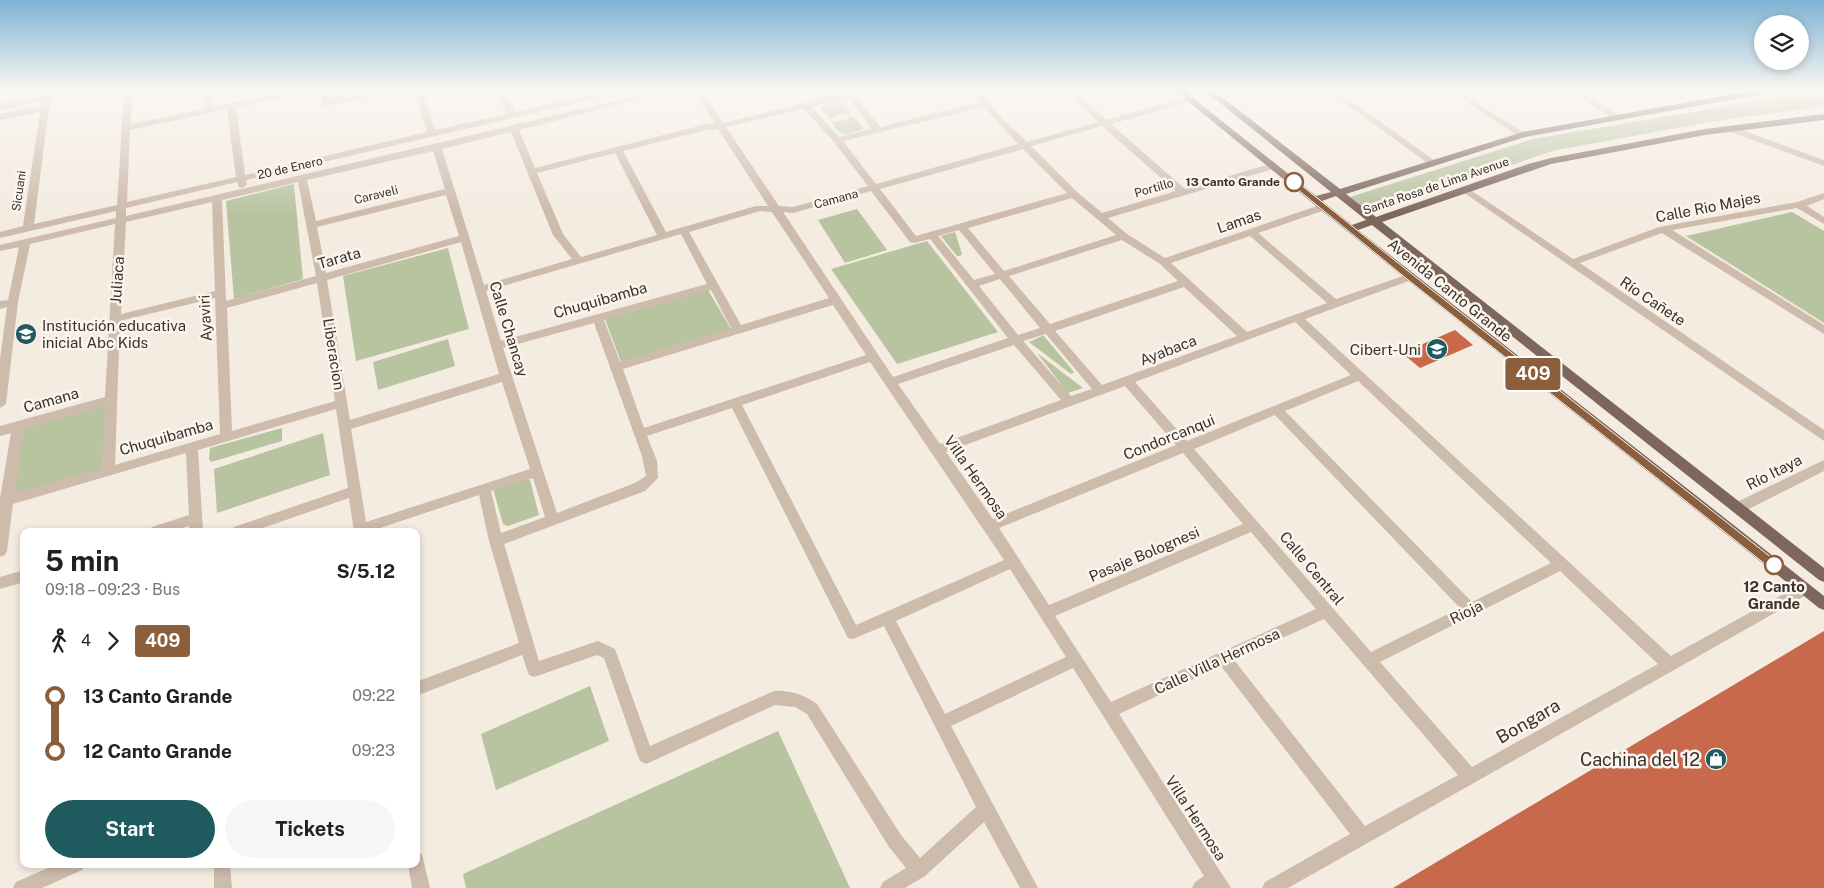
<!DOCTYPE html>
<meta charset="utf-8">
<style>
:root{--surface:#fff;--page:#f6f6f6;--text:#222;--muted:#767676;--accent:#1f5a5e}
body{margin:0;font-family:"Public Sans",sans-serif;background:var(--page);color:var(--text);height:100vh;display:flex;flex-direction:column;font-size:19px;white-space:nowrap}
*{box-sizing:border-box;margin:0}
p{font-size:16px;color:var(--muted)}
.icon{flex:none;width:28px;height:28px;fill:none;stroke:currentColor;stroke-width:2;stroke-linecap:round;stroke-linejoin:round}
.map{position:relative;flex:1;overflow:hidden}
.drawer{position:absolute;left:20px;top:528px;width:400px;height:340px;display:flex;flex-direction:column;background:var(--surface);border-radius:10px;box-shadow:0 2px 8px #0003}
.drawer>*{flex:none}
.badge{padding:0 10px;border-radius:4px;font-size:18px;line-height:32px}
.fabs{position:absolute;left:1754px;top:15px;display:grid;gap:10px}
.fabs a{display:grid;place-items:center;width:55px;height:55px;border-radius:50%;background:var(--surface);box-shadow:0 2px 8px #0003;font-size:25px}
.map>.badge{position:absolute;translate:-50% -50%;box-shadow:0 0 0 2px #fff}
.legs{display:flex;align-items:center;gap:8px;height:55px;padding:0 25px;font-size:16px}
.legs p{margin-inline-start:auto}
.summary{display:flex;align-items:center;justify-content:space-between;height:85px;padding:0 25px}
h1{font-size:28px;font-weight:700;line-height:38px}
.primary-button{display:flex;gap:10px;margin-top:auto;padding:10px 25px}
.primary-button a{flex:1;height:58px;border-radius:30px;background:var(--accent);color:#fff;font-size:20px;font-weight:700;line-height:58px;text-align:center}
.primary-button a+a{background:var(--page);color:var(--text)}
ul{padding:0 25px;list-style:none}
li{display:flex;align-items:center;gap:18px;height:55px;font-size:19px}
li i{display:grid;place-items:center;width:8px;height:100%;margin:0 6px;background:currentColor}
li i::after{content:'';width:12px;height:12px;margin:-6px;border:4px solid;border-radius:50%;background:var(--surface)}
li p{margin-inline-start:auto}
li:first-child i{background:linear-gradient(#0000 50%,currentColor 0)}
li:last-child i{background:linear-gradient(currentColor 50%,#0000 0)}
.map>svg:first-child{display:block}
.green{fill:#b8c4a0}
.building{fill:#c8694b}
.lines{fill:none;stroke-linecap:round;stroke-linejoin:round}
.minor{fill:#cdbbac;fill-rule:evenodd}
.major{fill:#7d675c;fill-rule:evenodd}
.line-1{fill:#8b5e3c;stroke:#fff}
.stop-1-dot{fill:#fff;stroke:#8b5e3c;stroke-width:2.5}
.labels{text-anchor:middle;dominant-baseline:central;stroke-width:5;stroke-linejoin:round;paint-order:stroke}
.far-street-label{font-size:12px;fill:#3b302b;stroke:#fbf5ee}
.far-stop-label{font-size:12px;font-weight:bold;fill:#3b302b;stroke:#fbf5ee;text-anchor:end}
.street-label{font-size:15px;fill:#3b302b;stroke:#fbf5ee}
.poi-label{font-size:15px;fill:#3b302b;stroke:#fbf5ee;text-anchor:start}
.stop-label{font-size:15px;font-weight:bold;fill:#3b302b;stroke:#fbf5ee}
.near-street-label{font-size:18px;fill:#3b302b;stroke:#fbf5ee}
.near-poi-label{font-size:18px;fill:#3b302b;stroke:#fbf5ee;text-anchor:end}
</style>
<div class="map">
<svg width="1824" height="888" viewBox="0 0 1824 888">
<rect width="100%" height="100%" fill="#f4ebe1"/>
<path class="green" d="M319,90H391L392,92L323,107Z
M1824,90V106L1709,122L1552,151L1372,214L1350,197L1533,139Z
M836,102L842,103L851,114L837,115L836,118L830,119L821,109V107Z
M853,116L863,127L862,130C844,135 842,138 831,122L847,120V118Z
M293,184L294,185L303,279L234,299L226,201Z
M857,209L887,250L845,263L818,220Z
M1792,212L1824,231V323L1686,236Z
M955,232L962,254L960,256H957L941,236Z
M927,241L998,332L897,364L831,269Z
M448,248L469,329L356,361L343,276Z
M708,290L731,329L621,362L605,319Z
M1042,336H1044L1074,372L1071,374L1029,342Z
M448,339L455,366L378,390L373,362Z
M1037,353L1083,388L1068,393Z
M106,404L102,471L14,495L24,427Z
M282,428V441L211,462L209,459L210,448Z
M323,433L330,475L217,513L214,469Z
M526,478L530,480L539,515L508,526L503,524L493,489Z
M590,686L609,741L496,790L481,734Z
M778,731L850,888H466L463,874Z"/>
<path class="building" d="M1455,330L1473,345L1420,368L1402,353Z
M1824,631V888H1393Z"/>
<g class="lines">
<path class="minor" d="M71,90H86L50,99L34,224L117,205L124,90H132L131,124L205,109L204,90H212L213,107L294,90H309L305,93L236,107L245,175L427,132L414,90H422L435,130L507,114L497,90H505L515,112L609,90H623L619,93L246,180L247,185L242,188L239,187L237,182L126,208V216L663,90H676L519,130L535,168L706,124H715L693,90H701L723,123L821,99L814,90H822L829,97L844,94L842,90H850L852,92L874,90L873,92L855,96L880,127L980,102L971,90H979L1002,118L1027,142L1098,122L1065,90H1074L1106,120L1188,97H1194V101L1111,124L1185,189L1273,163L1278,166L1276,168L1108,218L1127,234L1165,258L1320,205H1328V209L1258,233L1336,299L1406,275H1414L1415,277L1414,279L1305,319L1671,656L1800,585L1805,583L1810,585L1812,589L1810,593L1288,888H1262L1265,882L1350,834L1221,666L1119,714L1231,888H1192L1195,882L1204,876L1073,668L951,726L1038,888H1020L984,822L925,876L905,888H880L883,882L906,868L889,847L807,714L795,707L775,705L646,764L640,761L638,756L604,658L597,655L534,677L529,675L522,655L416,696V682L519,643L489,541L479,495L371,531H354L349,498L254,531H232L234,527L348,488L336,409L198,450L203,531H189V526L172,531H150L152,527L189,515L186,453L13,504L7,551L5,555L0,557V498L11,433L0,436V426L105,397L115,224L30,244L18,302L6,404L0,408V359L7,307L0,309V301L8,300L19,247L0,251V245L116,218V211L0,238V232L23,226L40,112L0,120V114L40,106L41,101L0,110V104ZM848,98L872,129L839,137L812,107ZM984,107L1018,144L876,184L843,141ZM227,109L236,177L127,202L130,130ZM804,109L834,142L868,186L793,207L779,206L726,127ZM1102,126L1176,191L1102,213L1077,192L1031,146ZM718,129L768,206H756L666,232L623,151L706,130ZM511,132L553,235L572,259L484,285L442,149ZM1023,149L1067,193L916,236L880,189ZM433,151L445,189L316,221L307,180ZM615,153L657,235L581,257L563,234L537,173ZM298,182L316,276L226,301L222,200ZM871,191L910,242L914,243L930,239L1008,338L893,377L783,212L793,213ZM446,195L459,236L326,273L317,227ZM1072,198L1116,235L1004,271L968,228ZM212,202L215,291L121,314L126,222ZM760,211L772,212L829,298L741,325L689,232ZM959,230L995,274L974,280L938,236ZM681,234L707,284L501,341L486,291ZM1250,236L1327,303L1247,332L1171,263ZM1122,240L1160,264L1178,281L1050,324L1009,276ZM461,242L499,374L350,420L327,280ZM1000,279L1040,328L1018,335L979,286ZM317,283L335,401L232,431L227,308ZM1184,287L1237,336L1102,385L1055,331ZM711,290L731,328L620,362L604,320ZM215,298L220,434L115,465L120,321ZM833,305L866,355L644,428L623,369ZM1295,322L1351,375L1187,441L1135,382ZM594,323L642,456L646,476L635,483L557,513L503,348ZM1046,334L1092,389L1071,396L1023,341ZM1014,345L1061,400L940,444L898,384ZM870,362L1004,560L856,625L742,405ZM1358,381L1551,563L1472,602L1285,411ZM502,382L530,469L366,522L351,429ZM1125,386L1176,445L993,519L946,452ZM105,406L102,468L15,493L24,429ZM732,408L848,638L853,639L884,626L976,807L920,858L901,835L817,704C804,695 790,690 774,691L650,746L615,649L598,641L539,661L504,544L645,491L658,478L657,461L647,436ZM1275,415L1460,608L1371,652L1194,449ZM1183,453L1243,524L1049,605L999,528ZM533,478L545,517L501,533L491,491ZM1251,532L1316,609L1111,702L1055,616ZM1010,569L1066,657L945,714L896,621ZM1560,571L1658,664L1472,767L1380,662ZM1324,619L1458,775L1365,826L1234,660Z
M1327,90H1336L1438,163L1433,166L1430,165Z
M1448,90H1457L1528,135L1526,137H1520Z
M1570,90H1579L1620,117L1616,120L1613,119Z
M1731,126L1824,160V166L1728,131V127Z
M1466,187L1573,259L1659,227L1797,202L1824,193V199L1807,206L1824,217V224L1797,208L1672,230L1824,325V334L1662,233L1580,263L1824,430V441L1463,192L1461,190Z
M1824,460V471L1743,512L1738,513L1733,512L1731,508L1733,504Z
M24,570V582L0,589V577Z
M416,852L422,854L430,888H412L408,864H416Z
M57,864H85L82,870L42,888H13L16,882Z
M214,864H230L232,888H214Z"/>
<path class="major" d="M1174,90H1183L1316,196L1331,192L1204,90H1213L1340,189L1523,132L1756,90H1772L1768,93L1525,137L1346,194L1376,217L1528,164L1551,158L1705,129L1824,114V120L1705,135L1551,164L1382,222L1824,568V582L1819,580L1372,225L1358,230L1824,596V610L1819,608L1406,279ZM1336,196L1366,220L1352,225L1322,201Z"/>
</g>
<linearGradient id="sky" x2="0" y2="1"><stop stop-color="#7eb2d2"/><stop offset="0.42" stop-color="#faf6f2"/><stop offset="1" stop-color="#faf6f2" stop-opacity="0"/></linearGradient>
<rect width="1824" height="214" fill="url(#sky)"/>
<path class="line-1" d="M1291,181H1296L1413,275L1777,562L1779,565L1777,568H1770L1407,279L1291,184Z"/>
<defs>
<g id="school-disc" transform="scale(1.125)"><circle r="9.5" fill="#1f5a5e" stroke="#fbf5ee"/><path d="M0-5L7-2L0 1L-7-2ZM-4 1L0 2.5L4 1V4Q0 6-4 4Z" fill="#fff"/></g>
<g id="shop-disc" transform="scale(1.125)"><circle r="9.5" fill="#1f5a5e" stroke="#fbf5ee"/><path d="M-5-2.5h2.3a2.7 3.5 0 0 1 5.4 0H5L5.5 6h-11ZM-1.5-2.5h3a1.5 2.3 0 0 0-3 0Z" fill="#fff"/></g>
</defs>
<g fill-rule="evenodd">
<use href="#school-disc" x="26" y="334"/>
<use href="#school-disc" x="1437" y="349"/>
<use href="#shop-disc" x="1716" y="759"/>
</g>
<g class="stop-1-dot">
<circle cx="1294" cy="182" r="9"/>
<circle cx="1774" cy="565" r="9"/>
</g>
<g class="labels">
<g class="far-street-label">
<text transform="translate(290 168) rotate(-13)">20 de Enero</text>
<text transform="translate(1436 186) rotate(-19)">Santa Rosa de Lima Avenue</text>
<text transform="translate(1154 188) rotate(-16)">Portillo</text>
<text transform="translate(19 191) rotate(-82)">Sicuani</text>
<text transform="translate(376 195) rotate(-14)">Caraveli</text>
<text transform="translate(836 199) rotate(-15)">Camana</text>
</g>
<g class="far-stop-label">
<text x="1280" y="182">13 Canto Grande</text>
</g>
<g class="street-label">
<text transform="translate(1708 207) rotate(-11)">Calle Rio Majes</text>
<text transform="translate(1239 221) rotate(-19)">Lamas</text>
<text transform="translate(339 258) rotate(-16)">Tarata</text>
<text transform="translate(117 280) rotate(-86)">Juliaca</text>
<text transform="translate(1450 290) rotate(39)">Avenida Canto Grande</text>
<text transform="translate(600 300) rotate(-16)">Chuquibamba</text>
<text transform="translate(1653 301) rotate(34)">Río Cañete</text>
<text transform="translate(205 318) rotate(-93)">Ayaviri</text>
<text transform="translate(509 329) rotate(73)">Calle Chancay</text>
<text transform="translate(1168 350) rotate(-21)">Ayabaca</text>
<text transform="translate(334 354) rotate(81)">Liberacion</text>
<text transform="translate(51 400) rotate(-16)">Camana</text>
<text transform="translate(166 437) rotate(-16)">Chuquibamba</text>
<text transform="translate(1169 437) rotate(-22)">Condorcanqui</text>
<text transform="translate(1774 472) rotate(-27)">Río Itaya</text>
<text transform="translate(976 477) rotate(55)">Villa Hermosa</text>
<text transform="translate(1144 554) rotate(-23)">Pasaje Bolognesi</text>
<text transform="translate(1312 568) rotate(50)">Calle Central</text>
<text transform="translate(1466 612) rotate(-26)">Rioja</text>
<text transform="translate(1217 661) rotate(-25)">Calle Villa Hermosa</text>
<text transform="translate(1196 818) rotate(57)">Villa Hermosa</text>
</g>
<g class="poi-label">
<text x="42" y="325">Institución educativa<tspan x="42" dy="17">inicial Abc Kids</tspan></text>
<text x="1421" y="349" text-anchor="end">Cibert-Uni</text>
</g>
<g class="stop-label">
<text x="1774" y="586">12 Canto<tspan x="1774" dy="17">Grande</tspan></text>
</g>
<g class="near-street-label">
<text transform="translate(1528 721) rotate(-30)">Bongara</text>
</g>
<g class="near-poi-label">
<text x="1700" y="759">Cachina del 12</text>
</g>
</g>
</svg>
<div class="fabs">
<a><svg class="icon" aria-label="layers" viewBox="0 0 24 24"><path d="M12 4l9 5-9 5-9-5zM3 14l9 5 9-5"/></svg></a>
</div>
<b class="badge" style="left:1533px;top:374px;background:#8b5e3c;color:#fff">409</b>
<section class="drawer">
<div class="summary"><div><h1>5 min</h1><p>09:18 – 09:23 · Bus</p></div><b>S/5.12</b></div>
<div class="legs"><svg class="icon" aria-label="walk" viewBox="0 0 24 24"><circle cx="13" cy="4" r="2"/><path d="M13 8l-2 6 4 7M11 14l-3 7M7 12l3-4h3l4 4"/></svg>4<svg class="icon" aria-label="forward" viewBox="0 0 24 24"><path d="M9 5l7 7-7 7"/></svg><b class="badge" style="background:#8b5e3c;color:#fff">409</b></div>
<ul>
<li><i style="color:#8b5e3c"></i><b>13 Canto Grande</b><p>09:22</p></li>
<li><i style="color:#8b5e3c"></i><b>12 Canto Grande</b><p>09:23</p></li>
</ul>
<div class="primary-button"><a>Start</a><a>Tickets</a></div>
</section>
</div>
